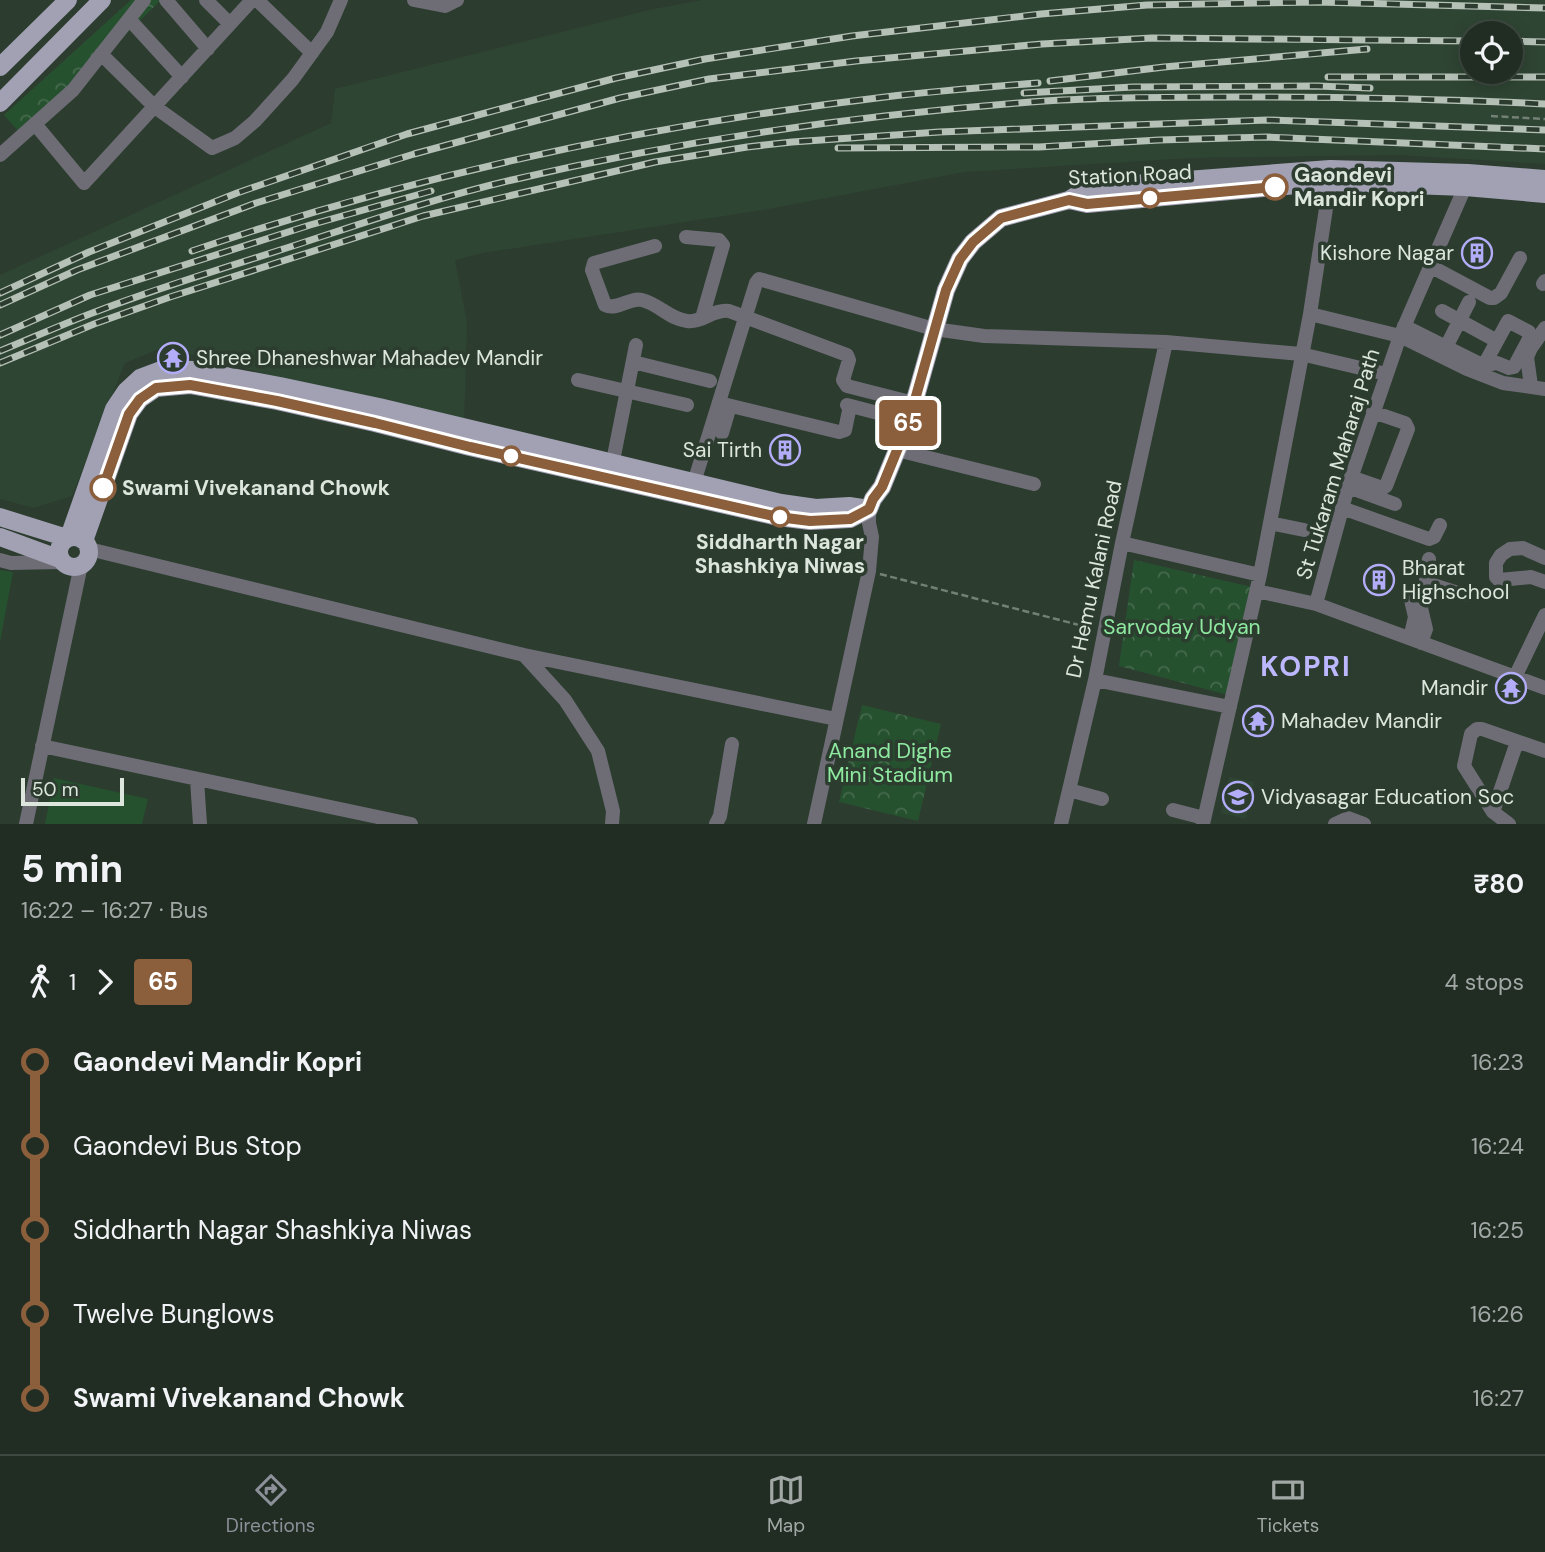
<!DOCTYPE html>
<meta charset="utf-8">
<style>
:root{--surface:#212d23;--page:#29352b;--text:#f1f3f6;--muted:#a2a8a6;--line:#3e4941;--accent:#8c9099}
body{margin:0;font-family:"DM Sans",sans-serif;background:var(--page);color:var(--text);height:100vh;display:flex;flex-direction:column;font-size:26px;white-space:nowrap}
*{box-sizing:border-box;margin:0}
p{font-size:23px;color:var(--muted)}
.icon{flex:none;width:38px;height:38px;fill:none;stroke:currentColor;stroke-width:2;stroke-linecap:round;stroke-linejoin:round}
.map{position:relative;height:824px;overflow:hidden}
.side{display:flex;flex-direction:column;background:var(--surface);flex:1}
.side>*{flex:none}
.badge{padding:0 14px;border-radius:5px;font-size:24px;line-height:46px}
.buttons{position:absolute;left:1460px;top:21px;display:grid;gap:14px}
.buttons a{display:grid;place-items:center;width:63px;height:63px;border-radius:50%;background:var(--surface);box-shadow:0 4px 18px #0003,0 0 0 2px var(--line);font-size:35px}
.scale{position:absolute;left:21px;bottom:18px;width:103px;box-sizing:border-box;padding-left:7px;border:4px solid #dce6dd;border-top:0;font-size:19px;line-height:24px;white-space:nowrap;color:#dce6dd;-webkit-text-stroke:5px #2c3c2f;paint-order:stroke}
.map>.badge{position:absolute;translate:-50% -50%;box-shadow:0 0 0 4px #fff}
.legs{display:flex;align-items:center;gap:10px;height:77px;padding:0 21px;font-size:23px}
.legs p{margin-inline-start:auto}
.headline{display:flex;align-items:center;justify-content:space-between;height:119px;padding:0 21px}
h1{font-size:38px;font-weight:700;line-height:52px}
ul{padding:0 21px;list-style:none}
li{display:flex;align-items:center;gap:24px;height:84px;font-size:26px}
li i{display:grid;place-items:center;width:10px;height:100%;margin:0 9px;background:currentColor}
li i::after{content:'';width:18px;height:18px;margin:-9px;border:5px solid;border-radius:50%;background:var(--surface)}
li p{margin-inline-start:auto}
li:first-child i{background:linear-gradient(#0000 50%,currentColor 0)}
li:last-child i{background:linear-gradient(currentColor 50%,#0000 0)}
.menu{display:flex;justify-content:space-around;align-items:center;height:98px;border-top:2px solid var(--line);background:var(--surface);font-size:19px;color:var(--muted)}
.menu a{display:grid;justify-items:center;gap:4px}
.menu .selected{color:var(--accent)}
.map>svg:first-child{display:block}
.built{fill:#2f4533;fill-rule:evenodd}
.green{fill:#26512f}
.park{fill:url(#park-crowns)}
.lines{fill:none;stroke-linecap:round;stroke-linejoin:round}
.path{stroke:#738075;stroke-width:2.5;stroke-dasharray:7 3.5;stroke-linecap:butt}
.minor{stroke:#6e6d76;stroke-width:14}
.major{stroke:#a2a1b4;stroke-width:18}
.rail-casing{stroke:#b5c0b6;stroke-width:7}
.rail{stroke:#2c3c2f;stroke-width:4.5;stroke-dasharray:13;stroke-linecap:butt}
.line-1-casing{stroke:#fff;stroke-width:16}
.line-1{stroke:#8b5e3c;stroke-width:10}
.stop-1-dot{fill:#fff;stroke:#8b5e3c;stroke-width:3.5}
.labels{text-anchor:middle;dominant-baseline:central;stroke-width:7;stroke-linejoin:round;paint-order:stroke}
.street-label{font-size:21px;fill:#dce6dd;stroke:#2c3c2f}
.stop-label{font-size:21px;font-weight:bold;fill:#dce6dd;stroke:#2c3c2f;text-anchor:start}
.poi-label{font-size:21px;fill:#dce6dd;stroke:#2c3c2f;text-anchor:start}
.park-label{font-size:21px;fill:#8feaa1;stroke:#2c3c2f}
.district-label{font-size:28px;font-weight:bold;letter-spacing:2px;fill:#bcb7fe;stroke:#2c3c2f}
</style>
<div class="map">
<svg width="1545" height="824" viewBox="0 0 1545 824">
<defs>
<pattern id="park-crowns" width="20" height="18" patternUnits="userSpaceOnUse" patternTransform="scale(1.75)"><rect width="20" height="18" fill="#26512f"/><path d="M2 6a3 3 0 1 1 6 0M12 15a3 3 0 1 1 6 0" fill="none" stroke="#456a4d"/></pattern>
</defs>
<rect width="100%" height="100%" fill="#2c3c2f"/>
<path class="built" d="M703,0H1545V164L1398,155L1191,158L965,172L763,210L483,253L455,260L467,322L464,426L164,347L125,363L72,496L34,508L0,499V275L331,123L335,89L653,9ZM1472,33H1510V72H1472Z
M1229,777L1254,782L1246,819L1221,813Z"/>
<path class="green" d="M0,570L13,572L0,642Z
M54,778L148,799L142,824H45Z"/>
<path class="park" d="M131,0H161L22,135L4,115Z
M1134,560L1252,587L1232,696L1119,666Z
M862,705L941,724L918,821L839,802Z"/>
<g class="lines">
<path class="path" d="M1491,116L1545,119
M880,574L1091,628"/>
<path class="minor" d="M166,0L208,49
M206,0L230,24
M257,0L312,53
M414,0L445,6L457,0
M129,19L182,77
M101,54L155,107L212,148L235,138L255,121L293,79L327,32L341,0
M35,124L84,183L252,0
M0,155L73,90L144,0
M686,237L719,240L723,245L702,318
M655,246L594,263L592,270L605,305C617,311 629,297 642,300C659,304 669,319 687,321C702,323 713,309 729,311L847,355L849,360L843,380L847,386L914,403
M1430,266L1490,298H1494L1501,293L1520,258
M1543,284L1545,281
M1442,311L1497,341
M1310,314L1400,336L1467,369L1503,383L1545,389
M1404,326L1480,364C1486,366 1490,364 1497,363L1509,368L1514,367L1530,337L1529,332L1508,321L1484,365
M1443,353L1469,302
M633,362L710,381
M578,380L687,405
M1531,386L1527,357L1531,348L1545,328
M719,403L839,432L845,430L850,406
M847,405L909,421
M722,433L730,406
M897,450L1034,484
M611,471L636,345
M1351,477L1383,488L1386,486L1408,429L1405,423L1373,412
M1348,487L1395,504
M691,492L756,283L759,279L934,329L984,336L1166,342L1301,354L1386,374
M1342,508L1429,539L1434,537L1440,525
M1270,523L1304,530
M1122,543L1260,575
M89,549L524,655L836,719
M1545,558L1523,548L1510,549L1501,555L1496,563V577L1499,580L1531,577L1545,582
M0,560L11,563L61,562
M1427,583L1464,595
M1257,591L1316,604L1545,688
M1316,604L1348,487L1400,336L1465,187L1467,177
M1410,638L1415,617L1411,600
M1421,643L1426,629L1421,608L1426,590V569L1429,559
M524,655L565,700L598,751L613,811L612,824
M1515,677L1545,615
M1095,680L1230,707
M42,746L411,824
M197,780L200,824
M1069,790L1102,799
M1173,810L1204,818
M1493,812L1517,742
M26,824L81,565
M716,824L720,816L732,744
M814,824L869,571L872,537L869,523V509
M1061,824L1095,680L1122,543L1166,342
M1203,824L1260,575L1310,314L1330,182V173
M1335,824L1348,818L1364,824
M1509,824L1493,812L1464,766L1471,734L1477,729H1482L1545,751"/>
<path class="major" d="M0,67L68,0
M0,103L102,0
M1069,200L1085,190L1108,186L1330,169L1468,173L1545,179
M869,509L873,499L882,487L909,421L946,290L960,259L973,242L1001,218L1069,200L1087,204L1330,182L1465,187L1545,194
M0,517L67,538
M0,537L60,559
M69,537L114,409L126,391L140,378L164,369L194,370L280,386L379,407L781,503L816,508L849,506L869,509
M59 552a15 15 0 1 1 30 0a15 15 0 1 1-30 0Z
M84,541L129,414L140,399L156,388L190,385L277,401L375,423L470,447L778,517L810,521L850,519L869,509"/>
<g class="rail-casing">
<path id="rail" d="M1510,41L1545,42
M1328,77H1545
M1050,81L1164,67L1367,49
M1024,93L1133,87L1317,86L1370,88
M838,148L1039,147L1159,140L1267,137L1545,149
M192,251C416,174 650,125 885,97C936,91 987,87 1038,83
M0,293L89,252L237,193L407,134L616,78L705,59L852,36L1041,14L1147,5L1318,2L1545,8
M0,305L77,270L256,203L414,154L620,98L709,79L856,61L1042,44L1152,38L1472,41
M0,335L90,295L310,225L431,191
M0,351C32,338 63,324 95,312C162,286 231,266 299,244C369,221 439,197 512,180C687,139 866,114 1045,101C1108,97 1172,97 1235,97C1339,97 1442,99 1545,104
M0,363L94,324L170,297L423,216L655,162L747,147L792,142L939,132L1268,120L1545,130"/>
</g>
<use href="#rail" class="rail"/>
</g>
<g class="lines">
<g class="line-1-casing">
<path id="line-1" d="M103,488L129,414L140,399L156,388L190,385L277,401L375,423L470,447L778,517L810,521L850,519L869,509L873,499L882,487L909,421L946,290L960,259L973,242L1001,218L1069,200L1087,204L1275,187"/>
</g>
<use href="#line-1" class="line-1"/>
</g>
<defs>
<g id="building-ring" transform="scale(1.575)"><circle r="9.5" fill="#2c3c2f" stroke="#b3adf9" stroke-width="1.5"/><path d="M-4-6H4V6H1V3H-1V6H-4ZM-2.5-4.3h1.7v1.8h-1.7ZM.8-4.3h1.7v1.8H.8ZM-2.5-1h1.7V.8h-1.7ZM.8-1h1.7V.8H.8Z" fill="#b3adf9"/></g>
<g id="temple-ring" transform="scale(1.575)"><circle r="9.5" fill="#2c3c2f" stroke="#b3adf9" stroke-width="1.5"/><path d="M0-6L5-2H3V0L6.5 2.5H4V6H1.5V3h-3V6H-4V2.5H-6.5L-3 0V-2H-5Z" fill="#b3adf9"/></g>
<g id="school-ring" transform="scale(1.575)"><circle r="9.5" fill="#2c3c2f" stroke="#b3adf9" stroke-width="1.5"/><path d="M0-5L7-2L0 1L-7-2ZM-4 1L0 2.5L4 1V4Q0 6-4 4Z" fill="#b3adf9"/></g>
</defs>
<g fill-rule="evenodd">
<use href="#building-ring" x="1477" y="253"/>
<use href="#temple-ring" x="173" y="358"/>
<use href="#building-ring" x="785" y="450"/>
<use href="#building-ring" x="1379" y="580"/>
<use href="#temple-ring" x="1511" y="688"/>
<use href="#temple-ring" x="1258" y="721"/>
<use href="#school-ring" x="1238" y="797"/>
</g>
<g class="stop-1-dot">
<circle cx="1275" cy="187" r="12"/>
<circle cx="1150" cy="198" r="9"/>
<circle cx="511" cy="456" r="9"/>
<circle cx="103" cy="488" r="12"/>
<circle cx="780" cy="517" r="9"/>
</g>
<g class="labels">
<g class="street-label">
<text transform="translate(1130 175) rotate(-3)">Station Road</text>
<text transform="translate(1338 464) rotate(-73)">St Tukaram Maharaj Path</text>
<text transform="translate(1094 579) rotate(-78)">Dr Hemu Kalani Road</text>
</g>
<g class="stop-label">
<text x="1294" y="175">Gaondevi<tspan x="1294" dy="24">Mandir Kopri</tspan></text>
<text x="122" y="488">Swami Vivekanand Chowk</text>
<text x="780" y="542" text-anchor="middle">Siddharth Nagar<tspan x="780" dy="24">Shashkiya Niwas</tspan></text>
</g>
<g class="poi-label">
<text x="1454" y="253" text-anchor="end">Kishore Nagar</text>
<text x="196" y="358">Shree Dhaneshwar Mahadev Mandir</text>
<text x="762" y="450" text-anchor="end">Sai Tirth</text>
<text x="1402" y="568">Bharat<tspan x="1402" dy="24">Highschool</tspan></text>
<text x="1488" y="688" text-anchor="end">Mandir</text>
<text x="1281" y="721">Mahadev Mandir</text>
<text x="1261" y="797">Vidyasagar Education Soc</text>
</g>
<g class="park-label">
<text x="1182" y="627">Sarvoday Udyan</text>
<text x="890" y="751">Anand Dighe<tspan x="890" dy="24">Mini Stadium</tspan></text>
</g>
<g class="district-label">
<text x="1306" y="666">KOPRI</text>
</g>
</g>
</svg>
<div class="buttons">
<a><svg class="icon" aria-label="locate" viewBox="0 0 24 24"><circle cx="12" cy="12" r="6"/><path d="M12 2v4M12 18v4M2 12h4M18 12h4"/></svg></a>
</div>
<div class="scale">50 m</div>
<b class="badge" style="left:908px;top:423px;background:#8b5e3c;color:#fff">65</b>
</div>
<section class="side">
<div class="headline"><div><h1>5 min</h1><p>16:22 – 16:27 · Bus</p></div><b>₹80</b></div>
<div class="legs"><svg class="icon" aria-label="walk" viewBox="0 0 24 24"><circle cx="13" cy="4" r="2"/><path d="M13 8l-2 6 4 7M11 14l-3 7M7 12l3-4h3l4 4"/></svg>1<svg class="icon" aria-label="forward" viewBox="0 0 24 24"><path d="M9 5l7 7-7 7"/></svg><b class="badge" style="background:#8b5e3c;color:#fff">65</b><p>4 stops</p></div>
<ul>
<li><i style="color:#8b5e3c"></i><b>Gaondevi Mandir Kopri</b><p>16:23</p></li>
<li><i style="color:#8b5e3c"></i><span>Gaondevi Bus Stop</span><p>16:24</p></li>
<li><i style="color:#8b5e3c"></i><span>Siddharth Nagar Shashkiya Niwas</span><p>16:25</p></li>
<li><i style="color:#8b5e3c"></i><span>Twelve Bunglows</span><p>16:26</p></li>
<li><i style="color:#8b5e3c"></i><b>Swami Vivekanand Chowk</b><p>16:27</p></li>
</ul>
</section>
<nav class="menu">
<a class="selected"><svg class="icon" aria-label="directions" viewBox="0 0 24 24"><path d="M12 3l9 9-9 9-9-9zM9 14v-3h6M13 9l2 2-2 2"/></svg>Directions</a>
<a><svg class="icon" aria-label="map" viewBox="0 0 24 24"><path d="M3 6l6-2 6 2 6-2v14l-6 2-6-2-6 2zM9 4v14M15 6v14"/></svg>Map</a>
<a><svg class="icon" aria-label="tickets" viewBox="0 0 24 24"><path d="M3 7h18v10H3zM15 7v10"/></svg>Tickets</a>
</nav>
